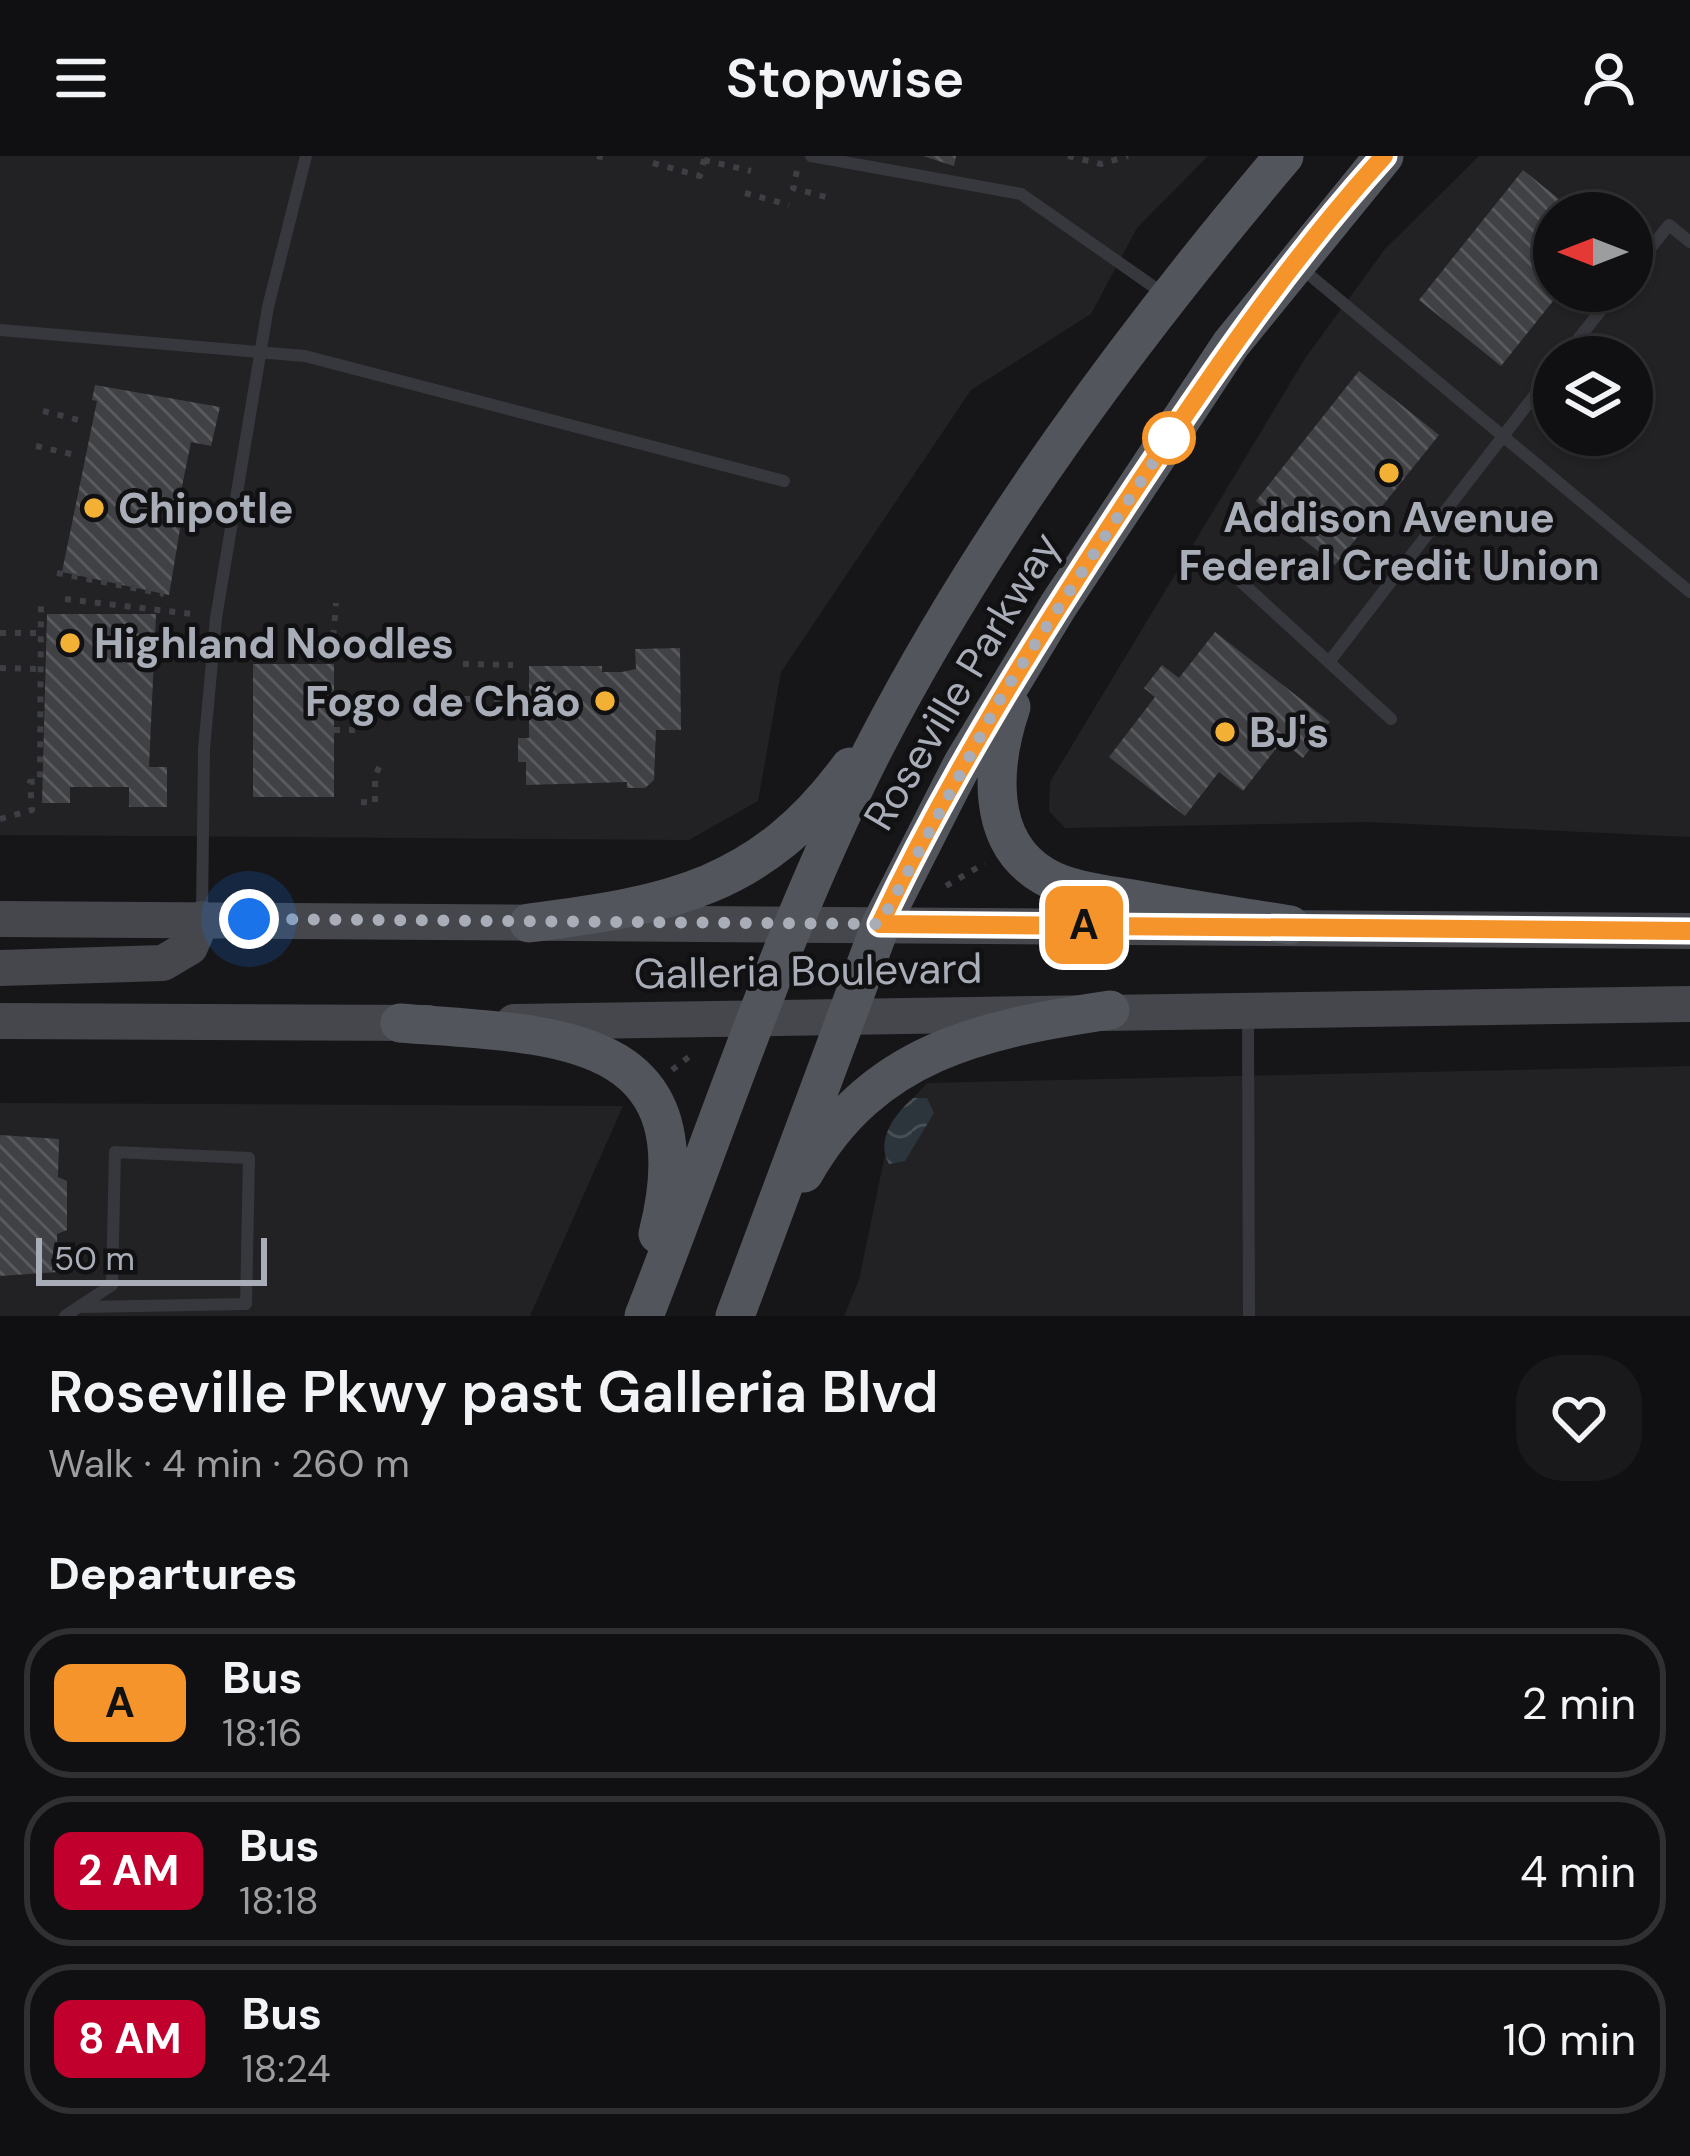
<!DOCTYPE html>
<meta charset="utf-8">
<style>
:root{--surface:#101012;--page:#19191b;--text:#f1f3f6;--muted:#9c9d9f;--line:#303032}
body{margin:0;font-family:"DM Sans",sans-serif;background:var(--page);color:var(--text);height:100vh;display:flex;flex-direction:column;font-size:45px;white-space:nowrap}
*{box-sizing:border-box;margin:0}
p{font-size:39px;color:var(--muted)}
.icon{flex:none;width:66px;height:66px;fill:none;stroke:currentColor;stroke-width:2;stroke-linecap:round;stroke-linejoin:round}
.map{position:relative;height:1160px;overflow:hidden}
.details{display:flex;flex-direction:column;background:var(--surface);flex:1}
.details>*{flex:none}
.badge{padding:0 24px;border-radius:18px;font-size:42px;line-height:78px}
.needle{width:78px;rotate:270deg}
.buttons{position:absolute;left:1533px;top:36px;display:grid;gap:24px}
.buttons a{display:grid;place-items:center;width:120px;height:120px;border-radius:50%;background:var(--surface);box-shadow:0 3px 9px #0004,0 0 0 3px var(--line);font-size:60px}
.scale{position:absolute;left:36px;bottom:30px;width:231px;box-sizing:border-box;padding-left:12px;border:6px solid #a8adb8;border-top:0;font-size:33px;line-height:42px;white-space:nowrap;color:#a8adb8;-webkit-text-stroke:9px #111113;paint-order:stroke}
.you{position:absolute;width:60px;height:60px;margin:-30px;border:9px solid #fff;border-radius:50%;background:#1a73e8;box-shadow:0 0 0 18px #1a73e833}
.map>.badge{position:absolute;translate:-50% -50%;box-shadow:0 0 0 6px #fff}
h2{padding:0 48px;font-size:45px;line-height:108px}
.round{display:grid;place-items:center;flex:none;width:126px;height:126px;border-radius:48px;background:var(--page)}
.headline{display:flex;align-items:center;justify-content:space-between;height:204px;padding:0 48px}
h1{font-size:57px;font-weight:600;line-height:90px}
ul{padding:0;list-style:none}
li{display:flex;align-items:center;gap:36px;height:150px;margin:0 24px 18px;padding:0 24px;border:6px solid var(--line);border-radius:48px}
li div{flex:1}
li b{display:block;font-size:45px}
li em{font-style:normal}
li .badge{min-width:132px;font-weight:700;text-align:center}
header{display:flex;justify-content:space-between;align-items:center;height:156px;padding:0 48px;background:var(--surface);font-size:54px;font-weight:600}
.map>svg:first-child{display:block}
.built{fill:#222225;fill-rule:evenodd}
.water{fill:url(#water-waves)}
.building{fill:url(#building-back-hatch)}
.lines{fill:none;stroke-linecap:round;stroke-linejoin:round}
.path{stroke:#3d3f44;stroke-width:6;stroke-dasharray:6 9;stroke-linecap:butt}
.service{stroke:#37383d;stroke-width:12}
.secondary{stroke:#45474d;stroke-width:36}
.primary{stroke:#53555c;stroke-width:39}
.line-casing{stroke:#fff;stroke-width:27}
.line{stroke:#f4942a;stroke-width:18}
.walk{stroke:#a8adb8;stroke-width:12;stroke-dasharray:0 21.6}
.stop-dot{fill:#fff;stroke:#f4942a;stroke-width:6}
.poi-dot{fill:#f2b134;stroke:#111113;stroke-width:4.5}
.labels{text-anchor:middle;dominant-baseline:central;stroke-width:9;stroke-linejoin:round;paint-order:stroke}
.poi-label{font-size:42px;font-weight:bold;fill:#a8adb8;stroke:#111113;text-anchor:start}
.street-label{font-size:42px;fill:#a8adb8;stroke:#111113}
</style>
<header><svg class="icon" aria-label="menu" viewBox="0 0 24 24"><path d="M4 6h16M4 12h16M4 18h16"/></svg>Stopwise<svg class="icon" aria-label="person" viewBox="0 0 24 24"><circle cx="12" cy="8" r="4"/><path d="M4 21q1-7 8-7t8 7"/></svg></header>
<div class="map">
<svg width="1690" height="1160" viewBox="0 0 1690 1160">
<defs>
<pattern id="water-waves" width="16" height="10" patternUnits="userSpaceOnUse" patternTransform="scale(3)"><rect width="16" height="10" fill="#2c353c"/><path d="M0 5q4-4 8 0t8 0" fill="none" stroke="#485056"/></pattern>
<pattern id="building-back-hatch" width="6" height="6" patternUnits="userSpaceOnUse" patternTransform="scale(3)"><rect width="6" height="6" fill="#404145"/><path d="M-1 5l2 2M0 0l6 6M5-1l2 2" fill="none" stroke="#595a5e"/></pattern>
</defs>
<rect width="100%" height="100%" fill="#161618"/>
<path class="built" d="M0,0H1208L1137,72L1091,158L971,234L781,516L758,645L689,684L0,679Z
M1479,0H1690V681L1368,666L1065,672L1049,655L1050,626L1306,201L1385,93ZM1554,57H1632V135H1554ZM1554,201H1632V279H1554Z
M1690,910V1160H844L859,1124L892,965L927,927Z
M0,947L623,950L530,1160H0Z"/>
<path class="water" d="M913,942H927L934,957L905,1005L889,1008C875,984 895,958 913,942Z"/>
<path class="building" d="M923,0H956L954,10Z
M1523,14L1576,57H1554V135H1561L1501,210L1419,144Z
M1359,215L1439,279L1335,409L1256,345Z
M95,229L220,251L211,290L191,286L176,360L182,361L169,439L62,416L97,245L92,244Z
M47,458H156L149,611H167V651H129V631H70V647H42Z
M1215,476L1330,566L1303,602L1282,585L1243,635L1219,616L1185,660L1109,601L1155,541L1144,532L1162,509L1179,522Z
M680,492L681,574H656L654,624L645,632H627V626L526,629V606H518V582H529V510H602V516H622L636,513L635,493Z
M253,508H334V641H253Z
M0,979L59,983L58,1021L67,1025V1074L57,1078L58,1116L0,1120Z"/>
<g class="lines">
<path class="path" d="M597,0L609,3
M1068,0L1101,8L1128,0
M704,4L751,15
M653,7L700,20L705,0
M797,15L793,32L833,43
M745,37L789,49
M43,255L86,266
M36,290L80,300
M57,417L164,438
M65,443L192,458
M0,477H41
M332,495L336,447
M463,508L513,509
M0,512L41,513
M464,543H513
M334,574H360
M361,646L375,647V620L381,607
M0,663L32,654L30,626L40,625L41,446
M946,730L985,707
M672,914L695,896"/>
<path class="service" d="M811,0L1021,38L1164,138
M1300,111L1690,436
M1632,115L1669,69L1690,86
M0,174L305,200L784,325
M1564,201L1616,135
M1227,413L1391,563
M1329,506L1554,214
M202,757L204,593L216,462L268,151L306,0
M1248,861L1249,1160
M65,1160L112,1129L115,996L249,1002L246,1148L83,1151"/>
<path class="secondary" d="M0,763L1690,775
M0,812L163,807L190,791L202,763
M0,865L428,867
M514,866L1690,848"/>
<path class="primary" d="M1011,551C992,607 984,685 1044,720C1071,736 1112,739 1143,745C1192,754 1241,761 1290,769
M529,767C670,749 761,732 850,611
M400,867C548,879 710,872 658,1078
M804,1017C872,896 982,873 1110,854
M644,1160C719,969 782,771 876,588C986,376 1130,182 1284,0
M735,1160L881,768L963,607L1058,450L1231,188L1384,0"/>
</g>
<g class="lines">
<g class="line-casing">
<path id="line" d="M1384,0C1285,109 1204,229 1123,351C1034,486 949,621 880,768L1690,775"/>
</g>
<use href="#line" class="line"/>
<path class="walk" d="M249,763L880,768L1004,536L1169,282"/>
</g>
<circle class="stop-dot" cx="1169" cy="282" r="24"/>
<g class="poi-dot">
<circle cx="1389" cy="317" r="12"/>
<circle cx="94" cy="352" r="12"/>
<circle cx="70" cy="487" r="12"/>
<circle cx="605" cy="545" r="12"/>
<circle cx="1225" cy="576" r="12"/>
</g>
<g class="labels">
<g class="poi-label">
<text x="118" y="352">Chipotle</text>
<text x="1389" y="361" text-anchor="middle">Addison Avenue<tspan x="1389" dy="48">Federal Credit Union</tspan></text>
<text x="94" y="487">Highland Noodles</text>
<text x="581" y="545" text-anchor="end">Fogo de Chão</text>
<text x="1249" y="576">BJ's</text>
</g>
<g class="street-label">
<text transform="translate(962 525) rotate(-59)">Roseville Parkway</text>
<text transform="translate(808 815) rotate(-1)">Galleria Boulevard</text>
</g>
</g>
</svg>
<div class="buttons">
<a><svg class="needle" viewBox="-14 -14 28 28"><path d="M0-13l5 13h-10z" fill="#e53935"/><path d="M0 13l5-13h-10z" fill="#9c9d9f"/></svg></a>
<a><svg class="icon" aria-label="layers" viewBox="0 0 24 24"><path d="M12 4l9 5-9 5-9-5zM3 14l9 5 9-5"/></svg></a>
</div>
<div class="scale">50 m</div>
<div class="you" style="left:249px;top:763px"></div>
<b class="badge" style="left:1084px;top:769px;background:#f4942a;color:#111">A</b>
</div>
<section class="details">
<div class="headline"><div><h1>Roseville Pkwy past Galleria Blvd</h1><p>Walk · 4 min · 260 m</p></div><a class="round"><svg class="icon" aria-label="heart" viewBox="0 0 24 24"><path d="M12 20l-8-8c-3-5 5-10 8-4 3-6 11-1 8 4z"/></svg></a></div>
<h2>Departures</h2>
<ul>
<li><span class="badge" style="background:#f4942a;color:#111">A</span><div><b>Bus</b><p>18:16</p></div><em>2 min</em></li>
<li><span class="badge" style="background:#c2002e;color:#fff">2 AM</span><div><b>Bus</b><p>18:18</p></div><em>4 min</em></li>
<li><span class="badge" style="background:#c2002e;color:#fff">8 AM</span><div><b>Bus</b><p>18:24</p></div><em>10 min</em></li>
</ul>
</section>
